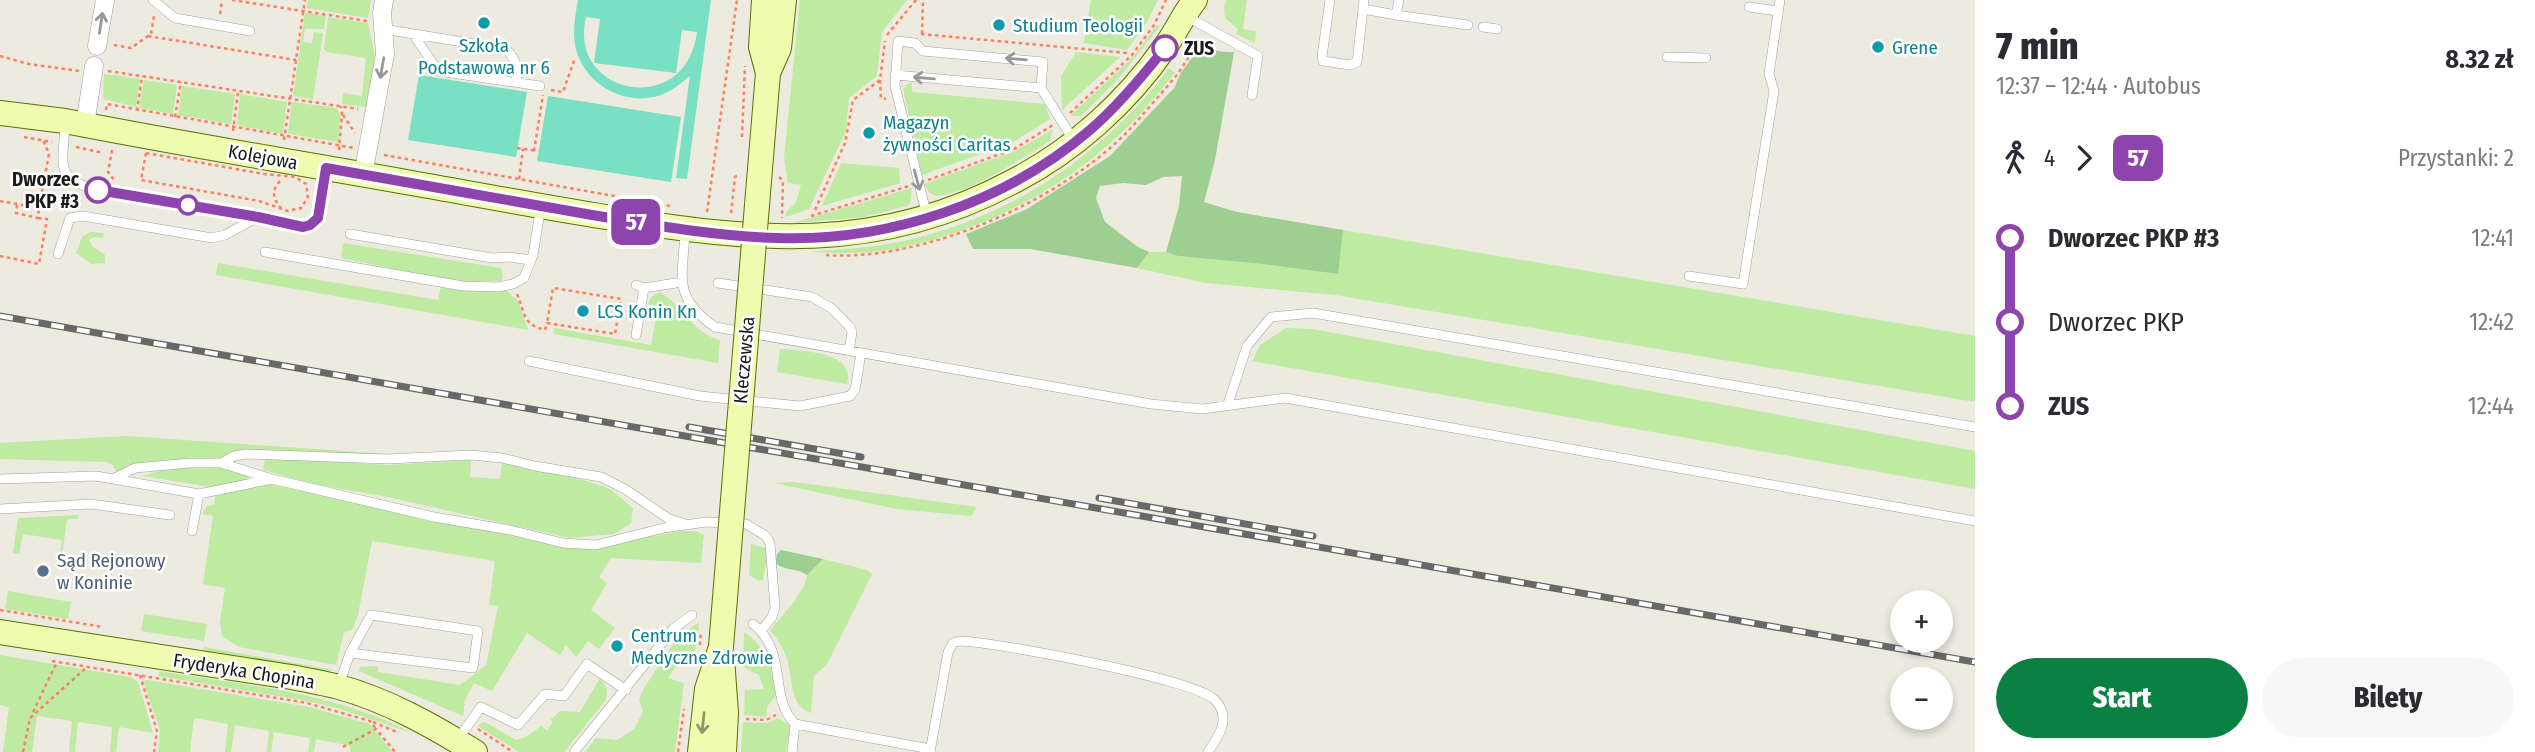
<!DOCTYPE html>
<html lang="pl">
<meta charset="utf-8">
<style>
:root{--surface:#fff;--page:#f7f7f7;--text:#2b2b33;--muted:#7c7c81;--accent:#0b8043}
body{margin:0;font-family:"Fira Sans Condensed",sans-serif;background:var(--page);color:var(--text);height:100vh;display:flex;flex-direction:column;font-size:26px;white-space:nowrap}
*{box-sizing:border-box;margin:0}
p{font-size:23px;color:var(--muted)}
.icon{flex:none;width:38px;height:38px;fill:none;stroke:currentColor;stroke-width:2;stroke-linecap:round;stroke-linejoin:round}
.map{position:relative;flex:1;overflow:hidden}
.side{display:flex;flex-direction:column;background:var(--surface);width:560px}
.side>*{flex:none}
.badge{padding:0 14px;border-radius:10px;font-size:24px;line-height:46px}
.tools{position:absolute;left:1890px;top:590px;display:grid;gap:14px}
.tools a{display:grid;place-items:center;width:63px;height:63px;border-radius:50%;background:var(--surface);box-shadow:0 4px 10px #0003;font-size:35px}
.map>.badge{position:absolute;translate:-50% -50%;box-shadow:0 0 0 4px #fff}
.legs{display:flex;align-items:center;gap:10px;height:77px;padding:0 21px;font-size:23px}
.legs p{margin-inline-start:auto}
.head{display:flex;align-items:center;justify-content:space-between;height:119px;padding:0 21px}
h1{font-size:38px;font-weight:800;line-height:52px}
.primary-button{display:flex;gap:14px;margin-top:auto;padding:14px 21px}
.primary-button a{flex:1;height:80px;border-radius:42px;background:var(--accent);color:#fff;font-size:28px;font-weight:800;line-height:80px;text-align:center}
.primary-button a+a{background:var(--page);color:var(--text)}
ul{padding:0 21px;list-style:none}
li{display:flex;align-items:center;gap:24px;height:84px;font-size:26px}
li i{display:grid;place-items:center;width:10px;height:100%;margin:0 9px;background:currentColor}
li i::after{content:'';width:18px;height:18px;margin:-9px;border:5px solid;border-radius:50%;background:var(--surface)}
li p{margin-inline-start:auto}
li:first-child i{background:linear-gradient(#0000 50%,currentColor 0)}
li:last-child i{background:linear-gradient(currentColor 50%,#0000 0)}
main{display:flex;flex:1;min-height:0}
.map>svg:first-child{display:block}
.grass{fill:#beeaa2}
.forest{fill:#9dce92}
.pitch{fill:#79e0c3;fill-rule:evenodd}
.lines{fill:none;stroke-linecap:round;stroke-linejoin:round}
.lane-casing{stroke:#a1a1a1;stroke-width:10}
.street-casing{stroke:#a1a1a1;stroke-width:19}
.secondary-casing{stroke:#5a7201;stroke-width:26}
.path{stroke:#fe7f5f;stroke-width:2.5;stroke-dasharray:3.5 3.5;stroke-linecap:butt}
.lane{stroke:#fff;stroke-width:9}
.street{stroke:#fff;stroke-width:18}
.secondary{stroke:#effbaf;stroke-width:24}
.rail-casing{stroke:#686868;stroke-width:7}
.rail{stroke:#fff;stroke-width:4.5;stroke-dasharray:13;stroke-linecap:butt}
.secondary-bridge-casing{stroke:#5a7201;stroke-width:26;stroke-linecap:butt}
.path-bridge{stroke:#fe7f5f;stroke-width:2.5;stroke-dasharray:3.5 3.5;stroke-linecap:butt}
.secondary-bridge{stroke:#effbaf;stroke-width:24}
.oneway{stroke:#989898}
.oneway2{stroke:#8f966c}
.line-1-casing{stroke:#fff;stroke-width:16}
.line-1{stroke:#8e44ad;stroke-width:10}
.culture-dot{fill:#0f9aa8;stroke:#fff;stroke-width:2.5}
.stop-1-dot{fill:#fff;stroke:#8e44ad;stroke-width:3.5}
.service-dot{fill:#5c6f8a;stroke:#fff;stroke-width:2.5}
.labels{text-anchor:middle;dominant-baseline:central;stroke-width:5;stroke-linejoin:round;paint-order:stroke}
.culture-label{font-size:19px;fill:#0d838f;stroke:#fff;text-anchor:start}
.stop-label{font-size:19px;font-weight:bold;fill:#1a1a1a;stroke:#fff;text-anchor:start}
.street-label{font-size:19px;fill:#1a1a1a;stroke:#fff}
.service-label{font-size:19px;fill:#4e5e75;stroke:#fff;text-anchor:start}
</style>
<main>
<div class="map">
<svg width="1975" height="752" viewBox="0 0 1975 752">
<rect width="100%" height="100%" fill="#edeadf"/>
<path class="grass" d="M308,0H371L368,18L307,8Z
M800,0H907L882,32L877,76L849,98L846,131L809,209L786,217V212L796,202L801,185L788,183L784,158Z
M1091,0H1158L1147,22L1127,50L1084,43Z
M1226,0H1247L1243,29L1256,31L1255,43L1236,34L1238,29L1225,18L1224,7Z
M305,13L326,16L324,29H305L303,42L312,43L314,32L323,33L313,99L293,96Z
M328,17L368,23L375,56L367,107L342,104L343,93L362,96L366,58L327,52L324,49Z
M1161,25L1119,78L1081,116H1070L1134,56L1156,26Z
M1076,52L1120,57L1062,110L1061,76Z
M1169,68L1175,73C1158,93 1142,114 1122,132C1064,189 983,230 904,247C872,254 840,254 808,252C840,249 873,248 904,241C1010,218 1105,154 1169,68Z
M104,74L140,79L136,107L103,99Z
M144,80L177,85L173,114L139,108Z
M912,82V92L1045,104L1050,119L1013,142L922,175L903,89L907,84Z
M182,86L235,94L231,124L178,115Z
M240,94L287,102L283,134L237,125Z
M292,102L337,108L341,117L339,142L288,134Z
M1053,129L1050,141C1020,159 971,193 937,196C930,194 927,190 924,184L1015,151Z
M841,163L899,168L900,183L822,206Z
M912,188L911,201L907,206L864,217L793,223Z
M1343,230L1975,336V402L1335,295L1206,283L1137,268L1149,252H1166L1178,256L1263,264L1337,274Z
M90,232L104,233L103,238L93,237L89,240L92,246L105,255V263L91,264L76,253L82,237Z
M343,243L501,268L503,278L501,281H453L341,258Z
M218,263L438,300L441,287L456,290H506L518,301L528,330L216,275Z
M659,292C685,306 690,332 720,340L718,363L553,334L554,328L651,345L658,307L648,304L651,297Z
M1286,328L1312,329L1975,451V489L1252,361L1260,345Z
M780,349C802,351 856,351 847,384L777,372Z
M127,436L403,455L389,456L255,450L216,460L145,465L116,472L113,465L106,462L0,459V443Z
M275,458L388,465L471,460L470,477L500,479L502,463L588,481L610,489L633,508L631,523L614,534L569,538L388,497L313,484L263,470L265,460Z
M190,467L220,468L248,476L249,479L217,488L143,476L162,470Z
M794,482L977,507L971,516L897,509L774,483Z
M260,484L290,487L545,543L583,548L682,531H696L704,535L701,563L611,558L599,577L607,583L591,610L615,628L599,649L588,641L576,657L566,645L560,655L527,633L492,691L474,683L465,700L463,716L359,671L360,667L378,666V672L460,685L486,665L498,606L489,605L495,561L372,541L358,615L352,630L344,632L336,665L239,647L222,636L220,622L225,588L203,584L213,516L202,514L207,506L214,505L215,496L235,489Z
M79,515L78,519H67L62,555L60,554L62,540L23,534L19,554L13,553L18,518Z
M751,544L765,548L767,557L763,579L759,581L749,575Z
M823,559L867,570L872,574L827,664L814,676L811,713C789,706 793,678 787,659C783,648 778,639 770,630C781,617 806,591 807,575Z
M8,591L71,602L68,619L5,609Z
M144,614L207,624L204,641L141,631Z
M699,623L697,643L691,664L675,667L668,678L684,683L675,752H585L596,738L617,740L634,729L643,712L639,699L644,688L675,641L691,627Z
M744,632C766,646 773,670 776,695L767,707L766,717L744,715L745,690L764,689L759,675L743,667Z
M204,647L334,670L323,672L203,651Z
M0,655L130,677L138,682L153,733L119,727L116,752H110L112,727L78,722L75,752H69L72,721L37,716L32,752H3L9,707L0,705Z
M159,671C245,685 334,692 412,733L337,708L307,701L158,676Z
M600,678L607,689L606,700L564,752H519L478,726L483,722L487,723L516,740L526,737L541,726L547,730L553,722L550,720L560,711L580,712Z
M147,680L309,707L370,724L392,752H350V746L316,739L314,752H308L310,738L274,732L271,752H267L269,731L235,725L231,752H225L228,724L194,718L190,752H158L160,730L143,681Z
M778,718L790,726L786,752H741L743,722L767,723Z"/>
<path class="forest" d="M1202,49C1214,49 1222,53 1234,52L1215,160L1204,202L1237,212L1343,230L1338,274L1263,264L1178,256L1166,252L1179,206L1182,176L1163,177L1146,185L1123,183L1100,186L1096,198L1105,222L1138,247L1149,252L1137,268L1030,249H973L966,234L1027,209L1110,156L1175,87C1180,71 1189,60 1202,49Z
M781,550L823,559L807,575C797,568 785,571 775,563L777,554Z"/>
<path class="pitch" d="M578,0H711L687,179L676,178L690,76C680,84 671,92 658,96C623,106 585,84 576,49C572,33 575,16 578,0ZM586,17L600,19L594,63L676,73L682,30L697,32C686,119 567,96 586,17Z
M419,75L527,92L516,157L408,140Z
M548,96L681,117L671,182L537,161Z"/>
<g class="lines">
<g class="lane-casing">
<path id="lane" d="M153,0L175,18L250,31
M1330,0L1322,56L1323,61L1350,65L1357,62L1364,0
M1749,7L1778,11
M1363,9L1396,15L1399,0
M1396,15L1468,25
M1186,16L1258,56L1252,95
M1483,27L1497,29
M383,29L506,49C516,60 519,67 516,82
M413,34L438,71L540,86
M1667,57L1706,58
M895,75L1041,88
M65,123C64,163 52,179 98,190L258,217L303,227L311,225L318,218L326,170
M927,216L895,86L898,41L915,43L923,51L1043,62L1041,88L1074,141
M685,231C683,278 672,297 715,327L1151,404L1202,409L1285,398L1975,521
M350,234L492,258L509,257L531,260
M265,252L463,286L498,287L513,284L524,278L533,255L541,206
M58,254L70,218L83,216L212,238L225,235L258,217
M1689,276L1743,284L1774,91L1769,74L1780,0
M718,283L812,297L831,308L850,327L852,332L849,351
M636,285L644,288L682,282
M636,335L644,288
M529,361L700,396L800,406L850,396L855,390L861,353
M1228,404L1247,346L1271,317L1313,313L1975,427
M221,463L269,478
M115,478L135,468L190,463H221L234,456L246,454L387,459L471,455L502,458L535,466L601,477L625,489L669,519L683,523
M0,479L96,476L199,494L272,479L434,517L510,530L563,543L596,545L664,528L706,522L746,524L766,536L770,543L775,608L772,617L761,631
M0,509L91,504L170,515
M192,531L199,494
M753,624C789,652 768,697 795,724L930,749
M339,685L350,653L473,668L478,631L371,615L350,653
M458,739L481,707L518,725L545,694L564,696L587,664L626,690
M574,752L674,628L692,615
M792,752L795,724
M930,752L948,652L953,643L960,641C995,642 1195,679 1215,700C1232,718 1219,736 1208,752"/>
</g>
<g class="street-casing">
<path id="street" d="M97,46L105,0
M85,125L94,66
M363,175L385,54L382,13L384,0"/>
</g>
<g class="secondary-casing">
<path id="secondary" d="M764,0L761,47L768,73
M0,113L65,121C182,144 300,163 417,184C480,195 543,207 606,217C753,241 877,255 1014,181C1074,150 1127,102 1165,47C1176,32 1183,15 1195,0
M757,205L768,73L779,48L784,0
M0,632L291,677C307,680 323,683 339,687C387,700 433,726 475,752
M722,658L726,713L724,752
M700,752L707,689L721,647"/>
</g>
<path class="path" d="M232,0L367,21
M220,14L222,0
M921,34L1127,53
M922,34L923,0
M887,35L916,0
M148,36L296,60
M114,45L131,48L151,34L154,16
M0,56L29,64L79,71
M108,71L358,109
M880,80L881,98L886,99
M551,90L563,92L575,58
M106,110L107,104L354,148
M137,111L142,76
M1070,113L1132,55L1154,25L1166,0
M343,115L355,133
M175,117L181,82
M233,131L238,92
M24,137L52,142
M742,137L745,66
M284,140L305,0
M76,147L99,152L100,148
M517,148L538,151
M112,150L108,172L114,180
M339,150L342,114L341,106
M534,151L543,95
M146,153L264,174L295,177L306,184L308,197L301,208L288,211L259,201L141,180Z
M384,155L670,206
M779,177L783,181L782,218
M519,179L523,149
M928,180L1014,149L1053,125
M280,181C271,190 273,200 281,208
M41,197L79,203
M0,201L39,208L49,154L43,140
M17,205L16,213L38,218L39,208
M815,210L845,143L853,100L880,80L885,41
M707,212L737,0
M731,213L735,177L740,174
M811,216L909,186
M826,255C924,262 1063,200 1130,129C1145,112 1161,94 1176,76C1185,65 1192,46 1207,41
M0,256L39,264L47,219L38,218
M517,294C526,315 522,324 545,330L547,323L615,334L621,299L553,288L547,323
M0,610L103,627
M52,661L307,703L370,721L376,729
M140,675L157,731L154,752
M33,712L57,662
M746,719L766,720L776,715
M373,722L399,733
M478,729L513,752
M343,747L376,729L395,752
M23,752L30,718L87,667
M678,752L684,709"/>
<use href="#lane" class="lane"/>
<use href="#street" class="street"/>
<use href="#secondary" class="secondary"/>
<g class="rail-casing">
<path id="rail" d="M0,316L1975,662
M689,427L861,457
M1099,498L1313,536"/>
</g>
<use href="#rail" class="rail"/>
<g class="secondary-bridge-casing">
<path id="secondary-bridge" d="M721,647L757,205"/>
</g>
<path class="path-bridge" d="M700,645L701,632"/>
<use href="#secondary-bridge" class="secondary-bridge"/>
</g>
<defs><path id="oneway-shaft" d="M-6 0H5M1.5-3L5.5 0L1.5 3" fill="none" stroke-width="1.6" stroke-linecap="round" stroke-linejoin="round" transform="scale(1.75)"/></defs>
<g class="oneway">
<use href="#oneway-shaft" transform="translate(101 23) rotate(-81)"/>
<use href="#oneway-shaft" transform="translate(1016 59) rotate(-175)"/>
<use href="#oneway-shaft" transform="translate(382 68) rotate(100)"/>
<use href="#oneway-shaft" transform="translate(924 78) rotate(-175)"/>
<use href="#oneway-shaft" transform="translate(917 180) rotate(75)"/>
</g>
<use class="oneway2" href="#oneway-shaft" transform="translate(703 723) rotate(96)"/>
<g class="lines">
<g class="line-1-casing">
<path id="line-1" d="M98,190L258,217L303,227L310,225L318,218L326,168C415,183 503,200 592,215C653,225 714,236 776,238C888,242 1005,203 1090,130C1118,106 1142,77 1165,48"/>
</g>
<use href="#line-1" class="line-1"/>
</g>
<g class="culture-dot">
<circle cx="484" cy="23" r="7"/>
<circle cx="999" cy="25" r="7"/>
<circle cx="1878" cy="47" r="7"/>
<circle cx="869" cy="133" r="7"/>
<circle cx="583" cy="311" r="7"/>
<circle cx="617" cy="646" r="7"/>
</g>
<g class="stop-1-dot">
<circle cx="1165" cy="48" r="12"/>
<circle cx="98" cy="190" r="12"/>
<circle cx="188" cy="205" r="9"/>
</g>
<circle class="service-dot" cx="43" cy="571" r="7"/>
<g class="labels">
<g class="culture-label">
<text x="1013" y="25">Studium Teologii</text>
<text x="484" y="45" text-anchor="middle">Szkoła<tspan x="484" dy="22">Podstawowa nr 6</tspan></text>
<text x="1892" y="47">Grene</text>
<text x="883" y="122">Magazyn<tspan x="883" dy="22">żywności Caritas</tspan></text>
<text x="597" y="311">LCS Konin Kn</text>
<text x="631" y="635">Centrum<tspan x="631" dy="22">Medyczne Zdrowie</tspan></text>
</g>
<g class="stop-label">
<text x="1184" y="48">ZUS</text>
<text x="79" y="179" text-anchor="end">Dworzec<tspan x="79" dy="22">PKP #3</tspan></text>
</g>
<g class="street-label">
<text transform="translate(263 157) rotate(10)">Kolejowa</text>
<text transform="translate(744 360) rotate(-85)">Kleczewska</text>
<text transform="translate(244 671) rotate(9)">Fryderyka Chopina</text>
</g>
<g class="service-label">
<text x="57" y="560">Sąd Rejonowy<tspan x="57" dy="22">w Koninie</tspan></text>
</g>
</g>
</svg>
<div class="tools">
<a>+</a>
<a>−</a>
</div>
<b class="badge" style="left:636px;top:222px;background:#8e44ad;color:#fff">57</b>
</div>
<section class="side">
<div class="head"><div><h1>7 min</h1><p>12:37 – 12:44 · Autobus</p></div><b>8.32 zł</b></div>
<div class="legs"><svg class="icon" aria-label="walk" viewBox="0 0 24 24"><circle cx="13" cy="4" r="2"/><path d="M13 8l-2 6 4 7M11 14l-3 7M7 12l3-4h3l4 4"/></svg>4<svg class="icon" aria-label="forward" viewBox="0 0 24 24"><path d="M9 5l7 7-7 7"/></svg><b class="badge" style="background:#8e44ad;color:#fff">57</b><p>Przystanki: 2</p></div>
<ul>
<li><i style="color:#8e44ad"></i><b>Dworzec PKP #3</b><p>12:41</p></li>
<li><i style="color:#8e44ad"></i><span>Dworzec PKP</span><p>12:42</p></li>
<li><i style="color:#8e44ad"></i><b>ZUS</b><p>12:44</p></li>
</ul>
<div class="primary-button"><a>Start</a><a>Bilety</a></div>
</section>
</main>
